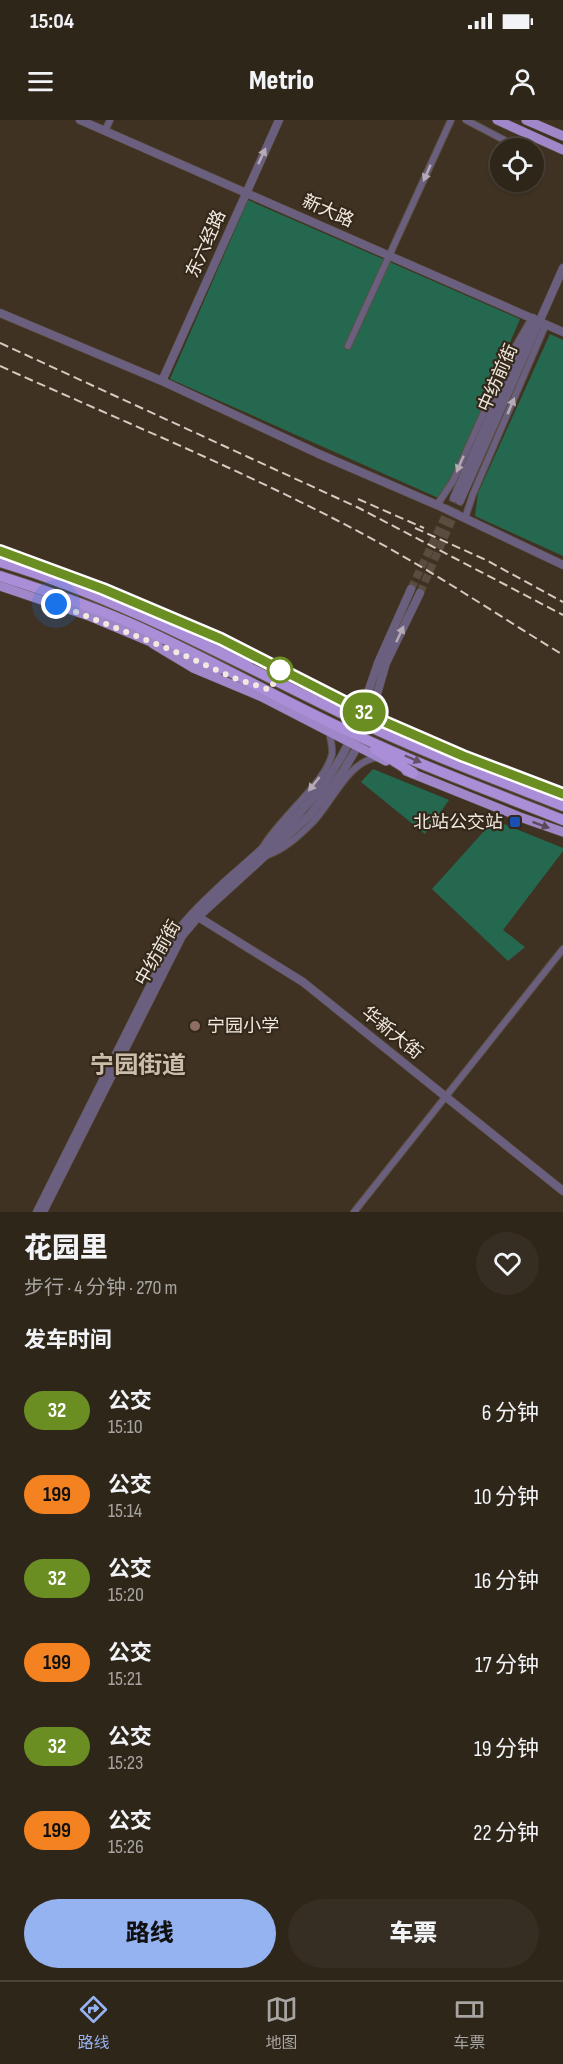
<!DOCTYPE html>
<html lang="zh">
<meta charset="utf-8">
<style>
:root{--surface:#2f261a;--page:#372e23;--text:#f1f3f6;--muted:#a7a5a2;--line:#4a4339;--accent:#95b2f1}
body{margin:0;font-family:"Sofia Sans Condensed","Noto Sans SC",sans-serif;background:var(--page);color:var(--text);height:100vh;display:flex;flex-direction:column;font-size:22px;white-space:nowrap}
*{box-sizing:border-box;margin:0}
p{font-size:20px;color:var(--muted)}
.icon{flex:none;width:33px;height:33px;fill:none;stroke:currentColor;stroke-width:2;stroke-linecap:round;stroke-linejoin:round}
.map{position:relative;height:1092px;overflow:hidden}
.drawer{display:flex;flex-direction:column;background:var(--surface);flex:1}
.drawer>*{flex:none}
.badge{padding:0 12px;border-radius:20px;font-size:21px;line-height:39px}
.fabs{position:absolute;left:490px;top:18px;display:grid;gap:12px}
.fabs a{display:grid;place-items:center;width:54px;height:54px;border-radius:50%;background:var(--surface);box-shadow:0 2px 4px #0004,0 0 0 2px var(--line);font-size:30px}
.you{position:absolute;width:30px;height:30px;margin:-15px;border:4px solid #fff;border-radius:50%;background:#1a73e8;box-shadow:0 0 0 9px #1a73e833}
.map>.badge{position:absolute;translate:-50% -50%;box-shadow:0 0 0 3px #fff}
h2{padding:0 24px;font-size:22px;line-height:54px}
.round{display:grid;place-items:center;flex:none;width:63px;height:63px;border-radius:32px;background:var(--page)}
.headline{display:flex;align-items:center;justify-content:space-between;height:102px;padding:0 24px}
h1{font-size:28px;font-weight:800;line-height:45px}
.action{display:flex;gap:12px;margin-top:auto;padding:12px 24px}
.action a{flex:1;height:69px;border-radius:36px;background:var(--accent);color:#111;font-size:24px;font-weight:800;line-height:69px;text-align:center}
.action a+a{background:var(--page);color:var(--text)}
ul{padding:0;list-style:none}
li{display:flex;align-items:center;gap:18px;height:84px;padding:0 24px}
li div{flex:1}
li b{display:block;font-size:22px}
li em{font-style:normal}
li .badge{min-width:66px;font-weight:700;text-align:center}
.status{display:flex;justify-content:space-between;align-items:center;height:42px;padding:0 30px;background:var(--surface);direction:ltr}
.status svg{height:16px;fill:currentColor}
header{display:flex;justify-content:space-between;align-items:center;height:78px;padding:0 24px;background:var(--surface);font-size:27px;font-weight:800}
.menu{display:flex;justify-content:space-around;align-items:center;height:84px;border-top:2px solid var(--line);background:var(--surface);font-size:16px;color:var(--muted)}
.menu a{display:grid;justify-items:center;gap:3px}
.menu .active{color:var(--accent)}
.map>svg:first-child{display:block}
.green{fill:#24694f}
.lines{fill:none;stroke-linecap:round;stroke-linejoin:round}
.tertiary-tunnel{stroke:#5a4d3f;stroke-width:8;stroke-dasharray:8 4;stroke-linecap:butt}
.minor-casing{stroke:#5b4f41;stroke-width:8}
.tertiary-casing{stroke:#5b4f41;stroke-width:9}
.primary-casing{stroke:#5b4f41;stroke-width:10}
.trunk-casing{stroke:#5b4f41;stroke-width:12}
.minor{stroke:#6b5f7f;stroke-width:6}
.tertiary{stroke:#6b5f7f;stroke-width:8}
.primary{stroke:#a087c9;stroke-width:9}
.trunk{stroke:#aa8ed7;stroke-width:10}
.rail{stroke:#d3cac0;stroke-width:2;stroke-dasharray:9 4.5;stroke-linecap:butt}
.oneway{fill:#b5abb4}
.oneway2{fill:#635166}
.oneway3{fill:#5a4957}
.line-casing{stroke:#fff;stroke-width:14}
.line{stroke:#6b8e23;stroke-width:9}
.walk{stroke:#f1e9e0;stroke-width:6;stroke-dasharray:0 10.8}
.stop-dot{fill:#fff;stroke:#6b8e23;stroke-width:3}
.transit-dot{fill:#1a4fb4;stroke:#34281a;stroke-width:2}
.education-dot{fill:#8d6e63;stroke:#34281a;stroke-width:2}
.labels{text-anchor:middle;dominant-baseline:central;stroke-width:4.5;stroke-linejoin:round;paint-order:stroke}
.street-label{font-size:18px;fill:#f1e9e0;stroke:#34281a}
.poi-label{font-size:18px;fill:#f1e9e0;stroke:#34281a;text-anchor:end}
.district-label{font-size:24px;font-weight:bold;fill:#ccbdaa;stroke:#34281a}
</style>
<div class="status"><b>15:04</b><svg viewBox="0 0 49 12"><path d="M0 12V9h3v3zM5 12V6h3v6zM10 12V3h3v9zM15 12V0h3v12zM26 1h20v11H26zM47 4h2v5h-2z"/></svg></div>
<header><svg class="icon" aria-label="menu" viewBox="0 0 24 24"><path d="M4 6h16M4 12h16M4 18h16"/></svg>Metrio<svg class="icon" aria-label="person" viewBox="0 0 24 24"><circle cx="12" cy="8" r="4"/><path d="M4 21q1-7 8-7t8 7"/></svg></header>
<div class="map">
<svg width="563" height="1092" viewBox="0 0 563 1092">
<rect width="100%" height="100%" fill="#3f3223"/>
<path class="green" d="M248,80L520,199L443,380L170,259Z
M550,214L563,220V436L475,396L478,373Z
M373,649L449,680L425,714L361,662Z
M494,700L563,728V731L503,810L525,827L508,841L432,769Z"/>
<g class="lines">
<path class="tertiary-tunnel" d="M411,469L454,378
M420,473L460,381"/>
<g class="minor-casing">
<path id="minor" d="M466,0L508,22
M105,11L110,0
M348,226L451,0
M437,385L453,361L507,241L529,203
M465,398L473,374L546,204
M263,727C278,700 327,661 332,634C333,627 330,618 329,611
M268,735C286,728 299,716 313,702C333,681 347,642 378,637
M354,1092L563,829"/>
</g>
<g class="tertiary-casing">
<path id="tertiary" d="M80,0L563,212
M0,193L162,261L319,334L437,385L563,445
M162,261L279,0
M454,378L533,198
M460,381L563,148
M364,584L378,543L411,469
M373,588L386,543L420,473
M195,795L303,862L563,1071
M37,1092L177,812C191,793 208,778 225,762C271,721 319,683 347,626
M43,1092L182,816L198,797L310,695L342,653L355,631"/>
</g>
<g class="primary-casing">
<path id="primary" d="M497,0L563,30
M526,0L563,16
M0,431L103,469L221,519L380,600L463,636L563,674
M0,466L89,496L158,525
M207,518L239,536L248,544
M153,524L193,548L262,577L386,641
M170,530L218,551
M406,651L520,697L563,712"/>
</g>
<g class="trunk-casing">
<path id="trunk" d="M0,442C123,479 233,541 349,597C417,630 492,658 563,686
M0,456C47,471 95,487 141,508C213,541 281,580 352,613C421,646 493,672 563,700
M375,629L413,653"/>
</g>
<use href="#minor" class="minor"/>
<use href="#tertiary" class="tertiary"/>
<use href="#primary" class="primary"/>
<use href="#trunk" class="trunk"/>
<path class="rail" d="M0,223L359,388L563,495
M0,246C126,303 255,355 376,421C440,456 501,497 563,535
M358,379L424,408
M415,408L486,440L563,482"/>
</g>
<defs><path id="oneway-solid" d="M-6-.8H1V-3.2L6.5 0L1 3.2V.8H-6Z" transform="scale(1.5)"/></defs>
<g class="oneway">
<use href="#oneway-solid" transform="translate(262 36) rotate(-65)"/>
<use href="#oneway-solid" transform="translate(427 53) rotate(114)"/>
<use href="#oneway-solid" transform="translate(511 286) rotate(-67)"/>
<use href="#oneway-solid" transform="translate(460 344) rotate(114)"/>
<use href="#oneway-solid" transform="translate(400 514) rotate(-65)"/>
<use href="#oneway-solid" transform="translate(314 664) rotate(128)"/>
</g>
<use class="oneway2" href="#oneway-solid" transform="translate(413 639) rotate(23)"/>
<use class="oneway3" href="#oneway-solid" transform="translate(541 705) rotate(20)"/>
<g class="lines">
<g class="line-casing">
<path id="line" d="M0,431L103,469L221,519L380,600L463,636L563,674"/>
</g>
<use href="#line" class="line"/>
<path class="walk" d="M56,484L186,536L234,558L270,570L280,550"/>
</g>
<circle class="stop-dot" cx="280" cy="550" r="12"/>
<rect class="transit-dot" x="509" y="696" width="12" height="12" rx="3"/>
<circle class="education-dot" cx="195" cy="906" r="6"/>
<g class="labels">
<g class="street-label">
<text transform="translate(328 91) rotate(24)">新大路</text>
<text transform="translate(206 124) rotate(-66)">东六经路</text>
<text transform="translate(498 258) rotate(-66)">中纺前街</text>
<text transform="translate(158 833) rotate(-60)">中纺前街</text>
<text transform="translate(392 913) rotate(39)">华新大街</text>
</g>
<g class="poi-label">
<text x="503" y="702">北站公交站</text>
<text x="207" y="906" text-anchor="start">宁园小学</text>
</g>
<g class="district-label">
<text x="138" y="945">宁园街道</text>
</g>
</g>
</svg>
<div class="fabs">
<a><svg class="icon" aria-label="locate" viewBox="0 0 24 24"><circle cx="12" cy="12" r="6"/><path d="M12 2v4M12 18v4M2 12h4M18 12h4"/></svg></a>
</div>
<div class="you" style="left:56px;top:484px"></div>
<b class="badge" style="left:364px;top:592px;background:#6b8e23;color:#fff">32</b>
</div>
<section class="drawer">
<div class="headline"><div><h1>花园里</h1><p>步行 · 4 分钟 · 270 m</p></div><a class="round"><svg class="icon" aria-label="heart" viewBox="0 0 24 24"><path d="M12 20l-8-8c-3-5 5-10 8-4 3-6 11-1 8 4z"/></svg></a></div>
<h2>发车时间</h2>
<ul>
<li><span class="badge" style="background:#6b8e23;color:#fff">32</span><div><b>公交</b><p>15:10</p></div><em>6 分钟</em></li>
<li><span class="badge" style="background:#f58220;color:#111">199</span><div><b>公交</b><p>15:14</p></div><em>10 分钟</em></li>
<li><span class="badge" style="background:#6b8e23;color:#fff">32</span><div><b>公交</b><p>15:20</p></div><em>16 分钟</em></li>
<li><span class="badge" style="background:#f58220;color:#111">199</span><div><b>公交</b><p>15:21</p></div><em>17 分钟</em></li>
<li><span class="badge" style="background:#6b8e23;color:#fff">32</span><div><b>公交</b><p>15:23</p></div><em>19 分钟</em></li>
<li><span class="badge" style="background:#f58220;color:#111">199</span><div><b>公交</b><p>15:26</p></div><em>22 分钟</em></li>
</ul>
<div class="action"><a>路线</a><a>车票</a></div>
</section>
<nav class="menu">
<a class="active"><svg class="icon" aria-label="directions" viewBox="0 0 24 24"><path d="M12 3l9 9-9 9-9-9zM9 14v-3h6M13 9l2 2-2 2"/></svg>路线</a>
<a><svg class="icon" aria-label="map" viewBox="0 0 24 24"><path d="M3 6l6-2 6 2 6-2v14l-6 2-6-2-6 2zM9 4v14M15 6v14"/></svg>地图</a>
<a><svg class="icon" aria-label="tickets" viewBox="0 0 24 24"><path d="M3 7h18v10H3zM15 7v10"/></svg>车票</a>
</nav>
